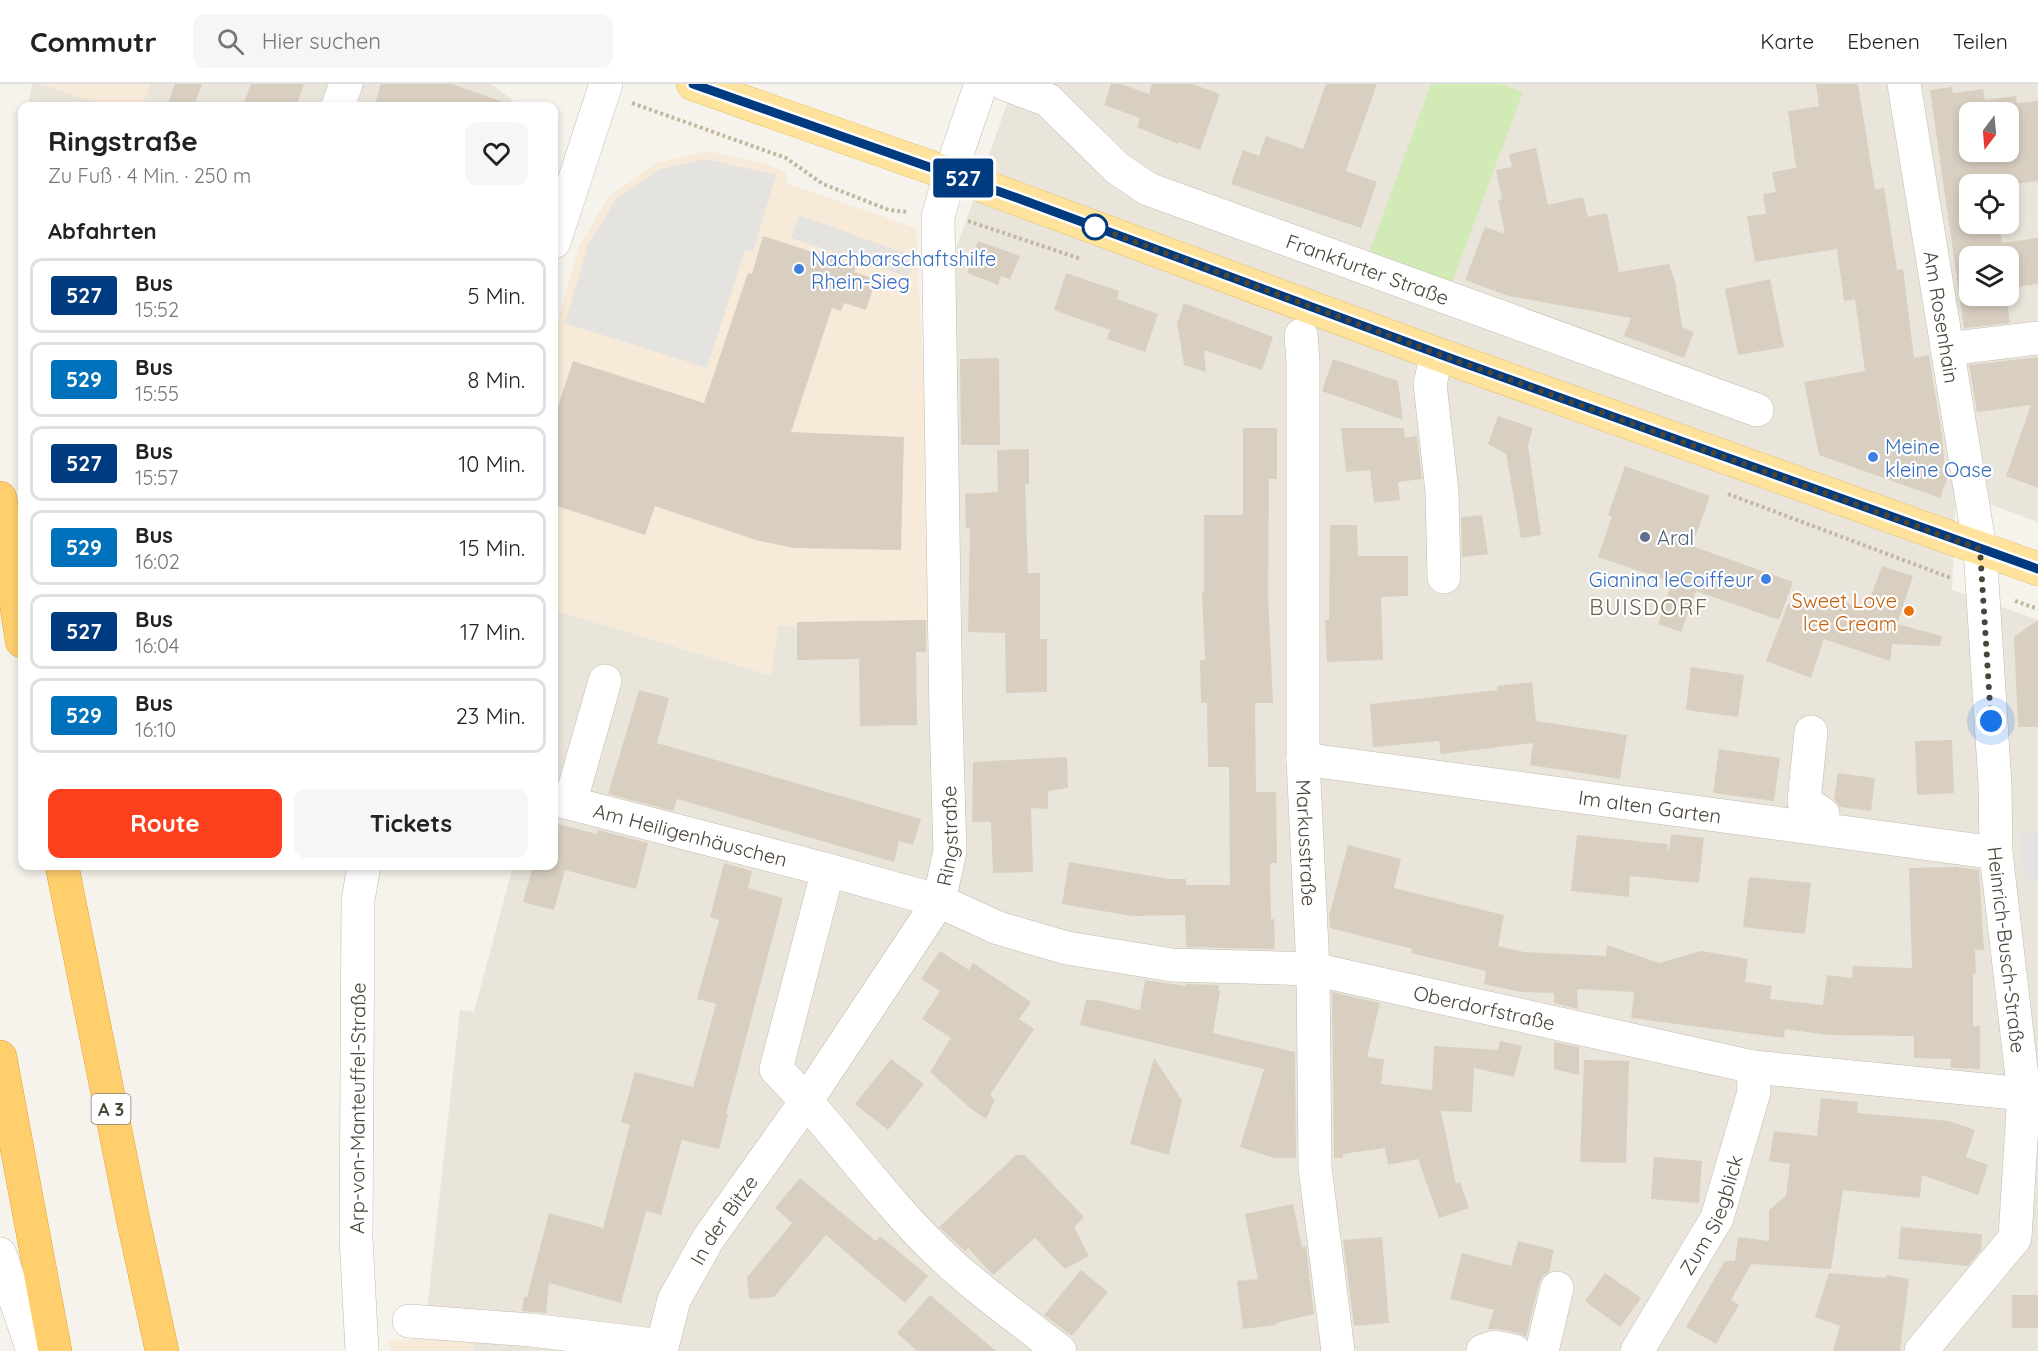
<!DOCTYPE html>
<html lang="de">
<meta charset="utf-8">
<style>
:root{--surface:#fff;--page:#f6f6f6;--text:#222;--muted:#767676;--line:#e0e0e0;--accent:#fc3f1d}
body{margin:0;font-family:Quicksand,sans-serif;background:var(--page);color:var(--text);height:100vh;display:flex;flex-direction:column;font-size:22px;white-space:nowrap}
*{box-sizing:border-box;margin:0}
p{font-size:20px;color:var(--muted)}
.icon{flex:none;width:33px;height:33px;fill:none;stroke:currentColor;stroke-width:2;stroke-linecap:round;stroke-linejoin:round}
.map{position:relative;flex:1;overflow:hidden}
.drawer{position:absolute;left:18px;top:18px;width:540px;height:768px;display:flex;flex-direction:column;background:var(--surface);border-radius:12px;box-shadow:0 3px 9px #0003}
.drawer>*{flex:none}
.badge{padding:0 12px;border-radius:4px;font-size:21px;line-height:39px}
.needle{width:39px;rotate:196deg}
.controls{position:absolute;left:1959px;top:18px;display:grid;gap:12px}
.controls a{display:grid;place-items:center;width:60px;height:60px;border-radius:12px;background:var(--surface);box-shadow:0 3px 9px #0003;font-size:30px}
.you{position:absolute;width:30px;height:30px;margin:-15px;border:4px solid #fff;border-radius:50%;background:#1a73e8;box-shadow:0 0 0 9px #1a73e833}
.map>.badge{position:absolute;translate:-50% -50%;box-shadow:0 0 0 3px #fff}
h2{padding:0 30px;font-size:22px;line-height:54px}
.round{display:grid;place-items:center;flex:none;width:63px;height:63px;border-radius:12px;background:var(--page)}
.overview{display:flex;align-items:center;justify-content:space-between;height:102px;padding:0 30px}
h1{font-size:28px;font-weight:700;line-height:45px}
.primary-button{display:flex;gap:12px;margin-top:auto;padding:12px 30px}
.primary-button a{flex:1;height:69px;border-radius:12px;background:var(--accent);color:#fff;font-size:24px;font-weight:700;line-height:69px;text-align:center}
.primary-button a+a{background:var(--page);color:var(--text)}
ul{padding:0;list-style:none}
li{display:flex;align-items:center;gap:18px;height:75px;margin:0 12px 9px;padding:0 18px;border:3px solid var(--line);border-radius:12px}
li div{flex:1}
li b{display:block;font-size:22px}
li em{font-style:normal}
li .badge{min-width:66px;font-weight:700;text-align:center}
header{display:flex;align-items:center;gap:36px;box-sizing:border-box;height:84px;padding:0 30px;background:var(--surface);border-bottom:2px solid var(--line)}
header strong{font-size:28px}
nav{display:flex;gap:33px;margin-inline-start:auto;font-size:21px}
.search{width:420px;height:54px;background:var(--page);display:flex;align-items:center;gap:15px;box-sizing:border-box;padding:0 21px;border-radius:12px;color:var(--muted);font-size:22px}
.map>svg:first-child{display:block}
.residential{fill:#eae5da;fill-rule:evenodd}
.commercial{fill:#f7ead8}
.green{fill:#d2eab5}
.parking{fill:#e5e3e0}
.building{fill:#d8cfc1;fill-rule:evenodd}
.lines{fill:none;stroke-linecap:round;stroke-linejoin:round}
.minor-casing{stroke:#c2bbae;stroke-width:34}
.major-casing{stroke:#e6c16a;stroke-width:34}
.highway-casing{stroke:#e0a43c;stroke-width:34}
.path{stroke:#c4b79f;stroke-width:4;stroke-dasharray:3 3;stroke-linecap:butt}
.minor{stroke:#fff;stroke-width:33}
.major{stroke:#ffe39c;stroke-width:33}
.highway{stroke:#ffcf6e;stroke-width:33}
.line-casing{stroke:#fff;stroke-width:14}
.line{stroke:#003b80;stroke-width:9}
.walk{stroke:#4b4439;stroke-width:6;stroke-dasharray:0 10.8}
.stop-dot{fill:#fff;stroke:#003b80;stroke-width:3}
.shop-dot{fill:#3f7fe0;stroke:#fff;stroke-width:2}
.service-dot{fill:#5c6f8a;stroke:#fff;stroke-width:2}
.food-dot{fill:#e8710a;stroke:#fff;stroke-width:2}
.labels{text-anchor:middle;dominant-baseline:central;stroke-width:4.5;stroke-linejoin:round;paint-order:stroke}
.shield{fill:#fff;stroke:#817c74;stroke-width:1.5}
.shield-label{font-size:18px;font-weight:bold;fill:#4b4439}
.shop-label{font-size:20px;fill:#366cbe;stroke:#fff;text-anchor:start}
.street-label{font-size:20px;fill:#4b4439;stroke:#fff}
.service-label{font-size:20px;fill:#4e5e75;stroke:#fff;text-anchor:start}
.food-label{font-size:20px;fill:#c56008;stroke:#fff;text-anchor:end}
.quarter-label{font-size:22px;letter-spacing:1.5px;fill:#6e6250;stroke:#fff}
</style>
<header>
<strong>Commutr</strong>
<div class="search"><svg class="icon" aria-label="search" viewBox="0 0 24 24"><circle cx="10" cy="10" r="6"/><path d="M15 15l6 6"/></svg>Hier suchen</div>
<nav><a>Karte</a><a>Ebenen</a><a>Teilen</a></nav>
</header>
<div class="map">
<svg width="2038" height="1267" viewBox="0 0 2038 1267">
<rect width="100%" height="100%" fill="#f6f3ec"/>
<path class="residential" d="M32,0H40L108,22H28Z
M150,0H491L510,14L517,22H142Z
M1014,0H2038V438L1956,408L1952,506L2038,536V1267H474L470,1249L427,1226L460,926L474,928L513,782H554V526L770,591L778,542L928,536L962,538L954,206L957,162ZM1970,28H2008V68H1970ZM1970,100H2008V140H1970ZM1970,172H2008V212H1970Z"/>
<path class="commercial" d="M40,0H150L142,22H108Z
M708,67L763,79L786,88V99L916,144L927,358L928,536L778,542L771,591L554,526V250L579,162L609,112L656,79Z
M470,1249L474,1267H390L389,1256L436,1255Z"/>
<path class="green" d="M1431,0H1501L1523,8L1450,204L1367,175Z"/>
<path class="parking" d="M705,75L776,91L753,168L745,166L707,284L565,239L588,161L616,115L658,86Z
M799,131L915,173L908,193L791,154Z
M2038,748V797L2023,798L2019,749Z"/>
<path class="building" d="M175,0H202L194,22H167Z
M251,0H304L296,22H243Z
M381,0H452L506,19L505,22H374Z
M1111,0H1121L1149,10L1152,0H1192L1220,10L1200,66L1179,58L1178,60L1137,43L1140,34L1104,21Z
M1326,0H1377L1346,87L1377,98L1361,144L1231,100L1243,66L1259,72L1266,52L1303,65Z
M1816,0H1858L1875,106L1884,104L1897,186L1903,185L1914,274L1929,271L1942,352L1945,388L1949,390L1940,414L1819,371L1804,298L1865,287L1855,215L1844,217L1837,165L1755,178L1747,132L1766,130L1763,110L1776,108L1772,88L1796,84L1788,27L1819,22Z
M1952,3L1953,9L1983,5L1985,16L2016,12L2017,19L2038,17V97L2008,101L1970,100V140H1999L2002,159L2038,154V200L2008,204V172H1970V212H2006L2010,239L1964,244L1930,6ZM1970,28H2008V68H1970Z
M1536,64L1548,121L1583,113L1588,133L1607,129L1619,188L1669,180L1675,197L1682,243L1694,248L1684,274L1624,252L1631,234L1509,212L1465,196L1485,143L1505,150L1498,116L1502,115L1496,86L1512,83L1509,70Z
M763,152L856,182L854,188L876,195L866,226L844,219L841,227L832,224L791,348L904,353L901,466L793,464L756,456L655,422L645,451L554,421V334L573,277L704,319L748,189L752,190Z
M978,157L1020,172L1010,195L1001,192L998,201L967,189Z
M1066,189L1119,207L1117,215L1158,230L1145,268L1107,255L1110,246L1054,226Z
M1770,195L1784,263L1738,271L1725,205Z
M1184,219L1273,253L1262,286L1204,266L1206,288L1184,281L1177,239Z
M2038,273V404L2006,392L2031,321L1977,328L1969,281Z
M999,274L1000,361H961L960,275Z
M1333,275L1398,297L1403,336L1322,307Z
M1498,332L1533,344L1528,361L1541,451L1521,454L1506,370L1488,360Z
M1243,344H1277V395H1269L1268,509L1273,619H1255L1256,708H1276L1277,779H1271L1270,784L1271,835H1274L1275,865L1186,863L1185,831L1132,832L1062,820L1069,778L1169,795H1186V801H1230L1229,683H1208L1207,619H1201L1200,576H1205L1202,509H1204V431H1243Z
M1341,344H1404L1405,354L1417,352L1422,395L1398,398L1400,416L1374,419L1370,386L1346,388Z
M1029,365V400H1025L1028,489H1040V555H1047V608L1006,609L1005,549L968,548L970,444H966L965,410L998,408L997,366Z
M1625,382L1710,412L1692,462L1793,498L1779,536L1696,507L1681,548L1658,540L1672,498L1598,473L1612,432L1608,431Z
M1482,431L1488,470L1462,473L1461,433Z
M1330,441H1357L1358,472H1408V512L1381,513L1383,576L1327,578L1325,536H1329Z
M1882,482L1913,492L1897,540L1942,552L1940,562L1892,560L1890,577L1824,555L1811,594L1766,577L1788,520L1829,514L1866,525Z
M926,536V568H916L917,641L860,642L859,575L797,576V538Z
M2038,536V643H2018L2014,553Z
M1691,583L1744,591L1738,633L1686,626Z
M1532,598L1536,637L1627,651L1620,695L1530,681L1533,659L1441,670L1439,657L1373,663L1370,620L1497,606V602Z
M639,606L669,614L657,659L921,735L913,761L899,757L894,778L677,715L673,727L608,710Z
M1952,656L1954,709L1917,711L1915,657Z
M1719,665L1780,674L1774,717L1713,709Z
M1067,673L1068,704L1048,707V725L1031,724L1033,788L993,789L991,738H972L973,678Z
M1838,689L1875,694L1871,727L1840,723L1834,715Z
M554,739L597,750L598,746L648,759L636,805L565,786L554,826L523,818L533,782H554Z
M1671,750L1704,754L1699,799L1630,792L1629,813L1571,807L1577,751L1667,760L1669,768Z
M1348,761L1401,775L1394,804L1504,831L1498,862L1524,868L1606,872L1607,861L1659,879L1701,867L1748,875L1745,898L1772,902L1770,915L1823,921L1827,891L1852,894L1853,882L1912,884L1909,784L1957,783L1979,786L1984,866H1975L1976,890H1973V942H1980V985L1951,984V975L1914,974V952L1828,951L1785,945L1784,954L1631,934L1634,908L1577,905L1578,925L1554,919V909L1521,908L1484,900L1486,887L1411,869L1412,865L1330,844L1329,832Z
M724,779L752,787L748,804L783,814L726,1030L728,1031L719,1065L682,1056L661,1131L646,1127L621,1219L549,1199L546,1229L522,1227L524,1213H527L549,1129L603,1144L630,1041L621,1038L635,988L693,1003L716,920L697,915L719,836L710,833Z
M1749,793L1811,799L1805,850L1743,843Z
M940,867L969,886L973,879L1031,918L1019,935L1034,945L990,1011L995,1016L986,1035L971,1025L930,988L951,954L922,935L940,907L921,895Z
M1145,896L1186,902V900L1219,901L1218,907H1220L1213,949L1295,968L1296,1074H1274L1240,1063L1264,985L1080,941L1086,916H1097L1140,926Z
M1332,908L1380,919L1367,973L1384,975L1381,1000L1432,1006L1434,962L1498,966L1500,957L1522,962L1514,993L1474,984L1472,1028L1441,1027L1456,1100L1460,1098L1469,1124L1439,1134L1418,1075L1388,1081L1385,1064L1343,1070V1074H1334Z
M1554,958L1579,963V991L1554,985Z
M1154,974L1182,1016L1169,1071L1130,1060Z
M891,975L924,1000L888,1046L855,1020Z
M1584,976L1629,977L1626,1079L1580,1078Z
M1821,1014L1858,1018L1857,1029L1949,1037L1975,1046L1966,1073L1988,1081L1978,1111L1922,1091L1920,1114L1843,1106L1831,1185L1751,1180L1731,1216L1739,1221L1716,1260L1686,1243L1725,1177H1735L1738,1153L1769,1157V1126L1786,1112L1790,1080L1769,1077L1774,1047L1817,1052Z
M1016,1071H1025L1084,1133L1074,1143L1089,1172L1065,1185L1035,1154L993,1191L968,1164L965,1167L939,1143Z
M1654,1073L1702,1077L1699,1119L1651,1115Z
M800,1094L876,1157L880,1152L928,1192L905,1219L826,1151L774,1213L749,1215L747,1193L792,1139L775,1124Z
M1293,1120L1302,1163L1306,1162L1314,1230L1276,1239V1241L1243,1245L1237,1197L1258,1195L1245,1130Z
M1901,1143L1982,1150L1981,1166L1968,1182L1898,1175Z
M1382,1153L1389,1239L1354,1242L1343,1156Z
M1518,1157L1554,1166L1549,1188L1543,1192L1539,1200L1526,1253L1518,1249L1499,1245H1488L1494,1226L1450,1215L1462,1169L1511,1182Z
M1081,1186L1108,1208L1072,1252L1044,1231Z
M1605,1189L1641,1214L1620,1243L1585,1217Z
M1829,1189L1886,1194V1191L1909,1195L1900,1267H1833L1840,1242L1815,1233Z
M930,1211L996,1267H917L897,1249Z
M2012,1211H2038V1244H2012Z"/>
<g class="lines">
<g class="minor-casing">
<g id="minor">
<path id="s1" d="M1005,0L1048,16L1117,84L1148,105L1757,326"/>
<path id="s2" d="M1904,0L1980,465L1995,700L1996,769L2024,1010L2015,1154L1921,1267"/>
<path d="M338,22L346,0"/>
<path d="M554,158L606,0"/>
<path id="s3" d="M1301,251L1303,278V675L1313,885L1315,1084L1338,1267"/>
<path d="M1947,265L2038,254"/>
<path d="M1437,270L1430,300L1442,407L1444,493"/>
<path d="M1811,648L1804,717L1823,730L1822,745"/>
<path id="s4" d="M1303,675L1996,769"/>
<path id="s5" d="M554,715L828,786L939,817L998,844L1067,864L1172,881L1313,885L1753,983L2024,1010L2038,1008"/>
<path d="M570,719L605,597"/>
<path d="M828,786L776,985C833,1042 878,1110 936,1166C974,1203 1018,1234 1060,1267"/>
<path d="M0,1170L33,1267"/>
<path d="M409,1237L531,1246L662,1262"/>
<path id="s6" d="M362,1267L356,1154L358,816L364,782"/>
<path id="s7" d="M661,1267L674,1216L708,1155L807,1016L939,817L950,767L946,633L938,133L950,90L981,0"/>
<path d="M1483,1267L1495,1263L1514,1267"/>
<path d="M1542,1267L1557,1204"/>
<path id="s8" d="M1637,1267L1717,1134L1754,1008L1753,983"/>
</g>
</g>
<g class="major-casing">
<path id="major" d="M693,0L950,90L1437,270L2038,485"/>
</g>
<g class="highway-casing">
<path id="highway" d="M0,414L22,557
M62,782L133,1135L162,1267
M0,973L55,1267"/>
</g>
<path class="path" d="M632,19L786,74L823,100L889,126L908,128
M968,137L1081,175
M1728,410L1951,494
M2015,517L2038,525"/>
<use href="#minor" class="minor"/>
<use href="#major" class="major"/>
<use href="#highway" class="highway"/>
</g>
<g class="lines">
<g class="line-casing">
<path id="line" d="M693,0L1020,115L1458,277L2038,485"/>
</g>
<use href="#line" class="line"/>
<path class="walk" d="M1095,143L1458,277L1980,465L1991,637"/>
</g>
<circle class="stop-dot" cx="1095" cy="143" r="12"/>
<g class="shop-dot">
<circle cx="799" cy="185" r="6"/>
<circle cx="1873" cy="373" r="6"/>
<circle cx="1766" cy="495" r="6"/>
</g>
<circle class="service-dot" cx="1645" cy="453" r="6"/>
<circle class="food-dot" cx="1909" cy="527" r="6"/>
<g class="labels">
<rect class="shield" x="91.5" y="1010" width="39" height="30" rx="4.5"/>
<g class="shield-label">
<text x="111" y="1025">A 3</text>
</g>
<g class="shop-label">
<text x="811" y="174">Nachbarschaftshilfe<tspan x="811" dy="23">Rhein-Sieg</tspan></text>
<text x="1885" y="362">Meine<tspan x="1885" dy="23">kleine Oase</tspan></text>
<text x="1754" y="495" text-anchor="end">Gianina leCoiffeur</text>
</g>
<g class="street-label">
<text stroke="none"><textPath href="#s1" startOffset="414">Frankfurter Straße</textPath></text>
<text stroke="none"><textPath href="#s2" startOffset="236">Am Rosenhain</textPath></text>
<text stroke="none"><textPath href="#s4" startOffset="350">Im alten Garten</textPath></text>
<text stroke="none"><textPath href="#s5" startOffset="141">Am Heiligenhäuschen</textPath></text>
<text stroke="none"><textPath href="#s7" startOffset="598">Ringstraße</textPath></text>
<text stroke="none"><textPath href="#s3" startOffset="508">Markusstraße</textPath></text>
<text stroke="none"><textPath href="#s2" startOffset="873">Heinrich-Busch-Straße</textPath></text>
<text stroke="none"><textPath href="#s5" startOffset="958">Oberdorfstraße</textPath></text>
<text stroke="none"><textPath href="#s6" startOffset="243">Arp-von-Manteuffel-Straße</textPath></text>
<text stroke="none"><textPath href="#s8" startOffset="156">Zum Siegblick</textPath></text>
<text stroke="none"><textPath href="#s7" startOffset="147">In der Bitze</textPath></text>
</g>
<g class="service-label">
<text x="1657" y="453">Aral</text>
</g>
<g class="food-label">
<text x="1897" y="516">Sweet Love<tspan x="1897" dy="23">Ice Cream</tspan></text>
</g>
<g class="quarter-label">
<text x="1649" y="523">BUISDORF</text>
</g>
</g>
</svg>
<div class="controls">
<a><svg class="needle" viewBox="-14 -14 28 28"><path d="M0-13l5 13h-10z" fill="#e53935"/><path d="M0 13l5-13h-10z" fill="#767676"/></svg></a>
<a><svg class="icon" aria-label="locate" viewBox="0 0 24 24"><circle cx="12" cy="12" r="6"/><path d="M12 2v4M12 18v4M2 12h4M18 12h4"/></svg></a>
<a><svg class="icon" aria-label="layers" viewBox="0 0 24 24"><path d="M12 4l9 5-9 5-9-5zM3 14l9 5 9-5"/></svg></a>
</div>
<div class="you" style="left:1991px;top:637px"></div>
<b class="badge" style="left:963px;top:94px;background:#003b80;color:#fff">527</b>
<section class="drawer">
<div class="overview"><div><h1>Ringstraße</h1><p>Zu Fuß · 4 Min. · 250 m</p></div><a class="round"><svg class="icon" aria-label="heart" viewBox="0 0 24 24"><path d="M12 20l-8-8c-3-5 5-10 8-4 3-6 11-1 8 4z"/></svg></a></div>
<h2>Abfahrten</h2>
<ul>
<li><span class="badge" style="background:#003b80;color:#fff">527</span><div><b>Bus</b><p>15:52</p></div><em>5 Min.</em></li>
<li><span class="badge" style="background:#0072bc;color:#fff">529</span><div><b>Bus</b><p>15:55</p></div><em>8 Min.</em></li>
<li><span class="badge" style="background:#003b80;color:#fff">527</span><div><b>Bus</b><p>15:57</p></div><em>10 Min.</em></li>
<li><span class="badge" style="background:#0072bc;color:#fff">529</span><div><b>Bus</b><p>16:02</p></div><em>15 Min.</em></li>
<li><span class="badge" style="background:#003b80;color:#fff">527</span><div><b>Bus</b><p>16:04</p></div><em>17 Min.</em></li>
<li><span class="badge" style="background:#0072bc;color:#fff">529</span><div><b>Bus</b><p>16:10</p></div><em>23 Min.</em></li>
</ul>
<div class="primary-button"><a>Route</a><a>Tickets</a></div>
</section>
</div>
